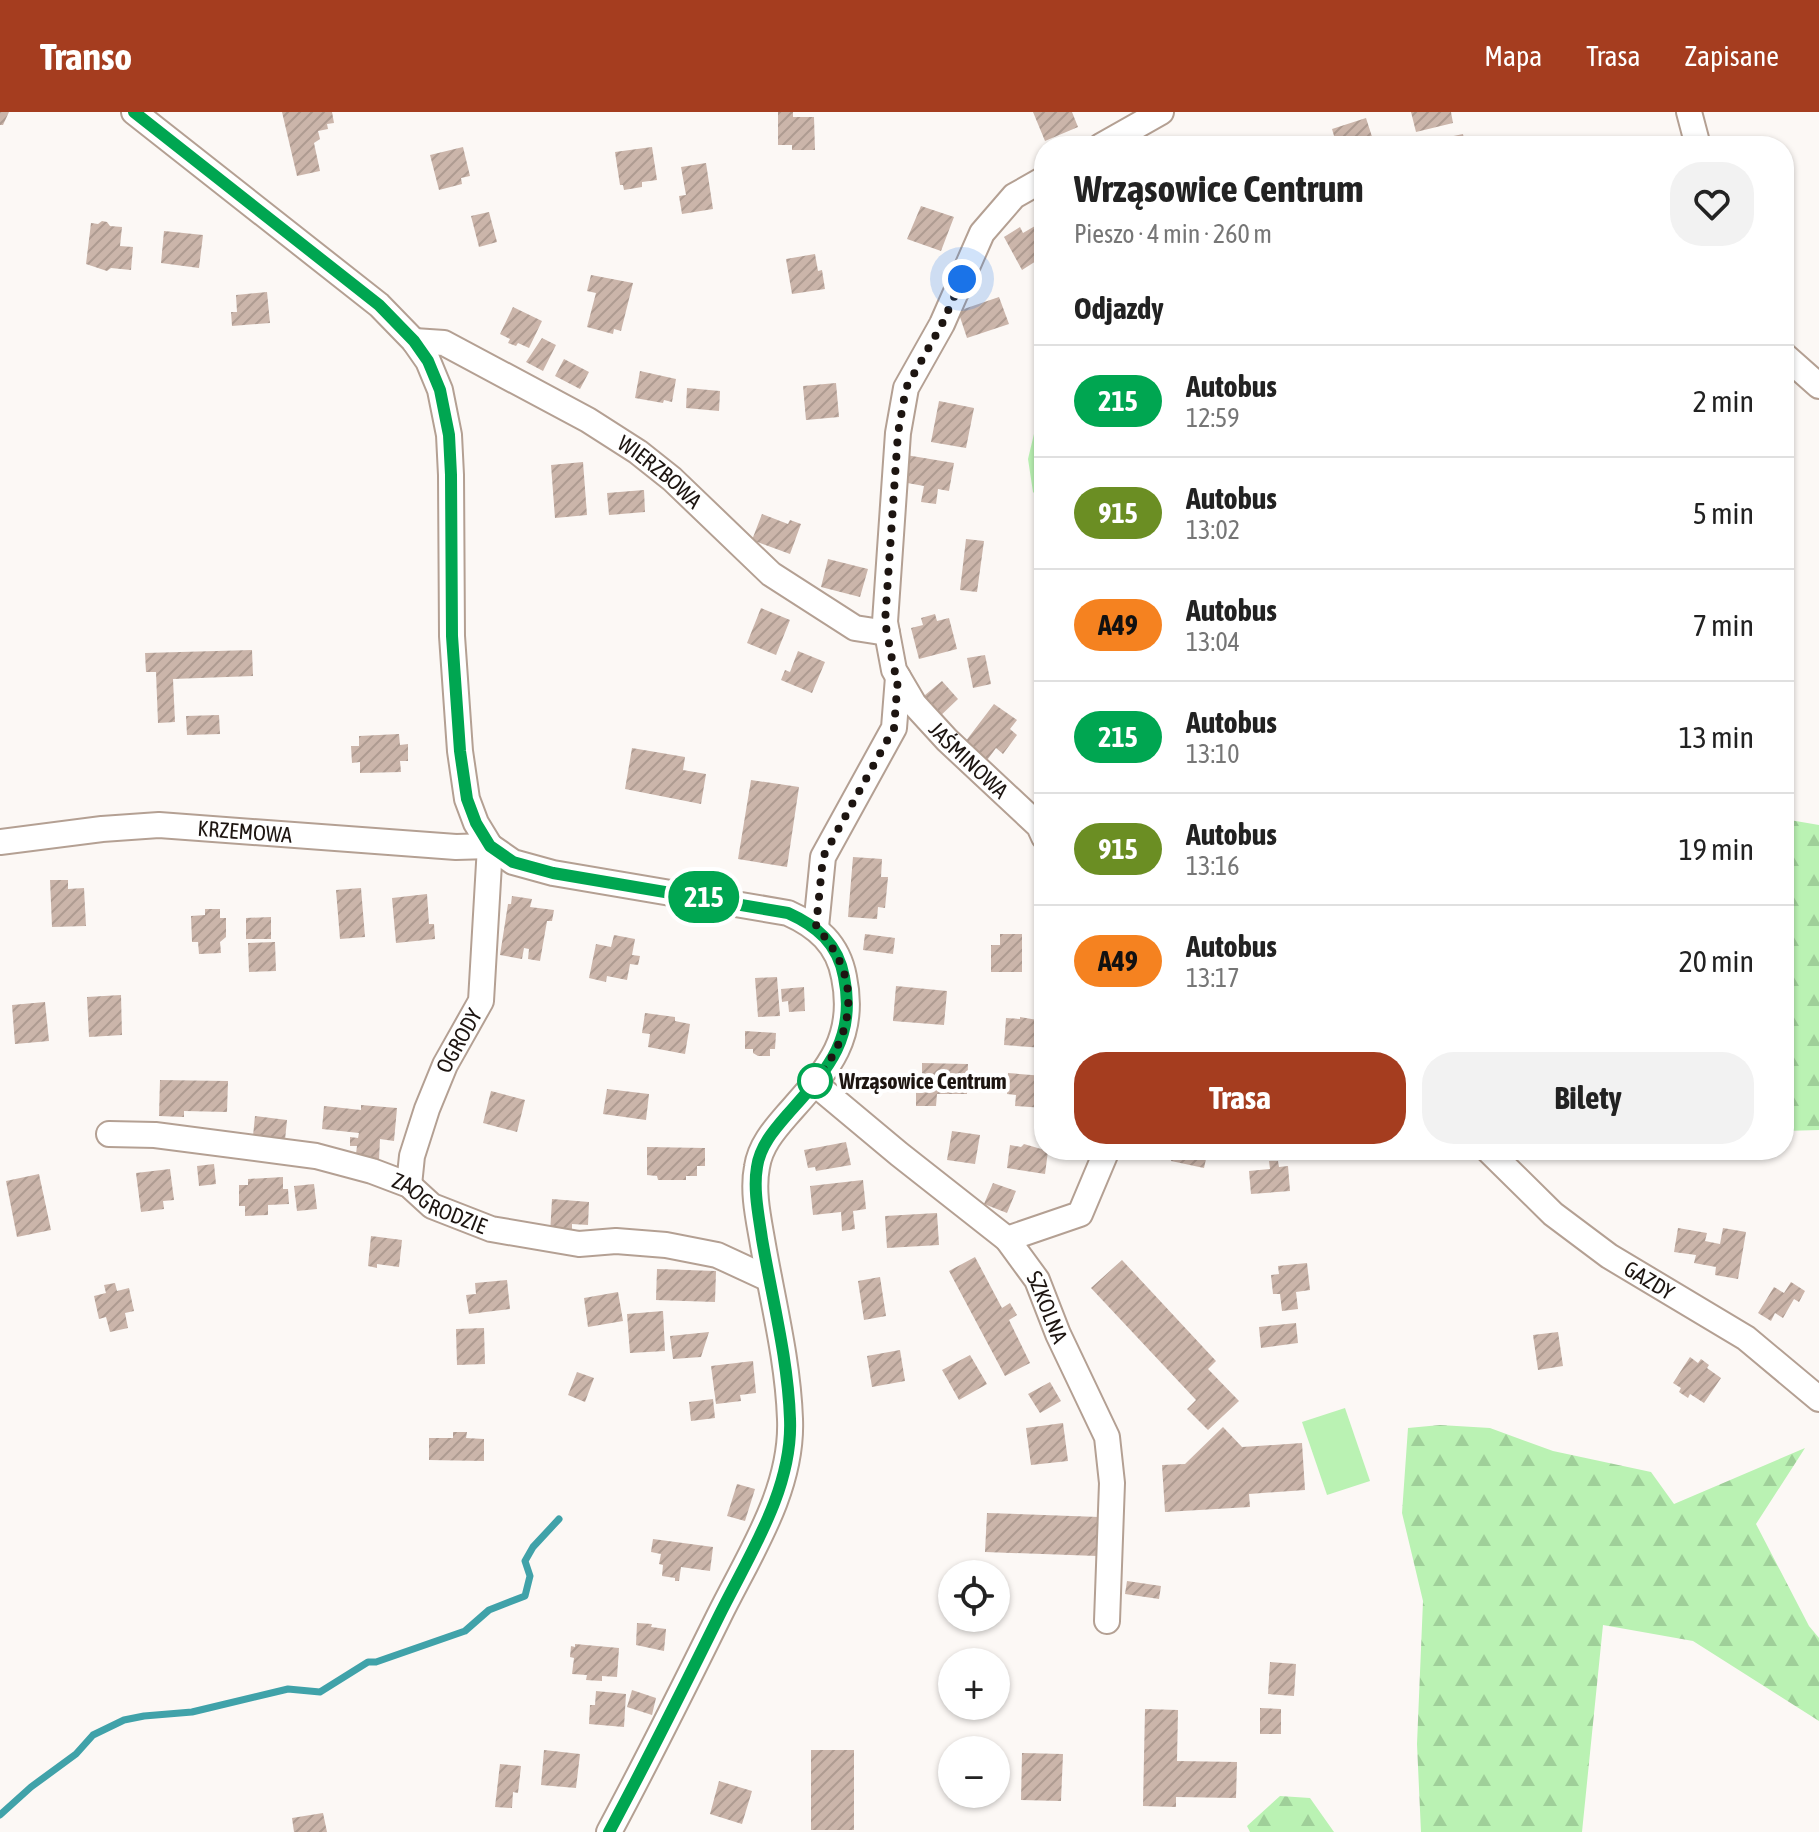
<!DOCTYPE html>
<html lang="pl">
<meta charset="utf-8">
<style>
:root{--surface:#fff;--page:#f2f2f2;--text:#222;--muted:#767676;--line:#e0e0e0;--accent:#a53d1f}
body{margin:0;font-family:"Asap Condensed",sans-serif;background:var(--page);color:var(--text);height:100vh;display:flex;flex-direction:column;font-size:30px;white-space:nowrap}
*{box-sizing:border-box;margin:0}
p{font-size:26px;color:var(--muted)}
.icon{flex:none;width:44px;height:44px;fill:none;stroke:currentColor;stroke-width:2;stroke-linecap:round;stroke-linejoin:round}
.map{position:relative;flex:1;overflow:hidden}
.sheet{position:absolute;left:1034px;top:24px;width:760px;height:1024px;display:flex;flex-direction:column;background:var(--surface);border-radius:32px;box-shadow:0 2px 6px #0004}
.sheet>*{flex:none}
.badge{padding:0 16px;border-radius:26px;font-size:28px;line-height:52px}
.fabs{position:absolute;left:938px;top:1448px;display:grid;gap:16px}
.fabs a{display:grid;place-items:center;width:72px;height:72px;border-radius:50%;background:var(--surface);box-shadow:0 2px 6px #0004;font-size:40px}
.you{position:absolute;width:40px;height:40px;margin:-20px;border:6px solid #fff;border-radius:50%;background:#1a73e8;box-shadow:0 0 0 12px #1a73e833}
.map>.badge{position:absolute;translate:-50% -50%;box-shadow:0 0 0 4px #fff}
h2{padding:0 40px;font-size:30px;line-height:72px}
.round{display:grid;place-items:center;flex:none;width:84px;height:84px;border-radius:32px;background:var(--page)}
.headline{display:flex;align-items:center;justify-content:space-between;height:136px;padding:0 40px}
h1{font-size:38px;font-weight:700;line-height:60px}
.cta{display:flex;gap:16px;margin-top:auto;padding:16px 40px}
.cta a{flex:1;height:92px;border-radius:32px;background:var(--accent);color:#fff;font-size:32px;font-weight:700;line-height:92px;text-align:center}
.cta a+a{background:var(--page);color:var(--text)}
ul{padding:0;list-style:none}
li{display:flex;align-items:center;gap:24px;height:112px;padding:0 40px;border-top:2px solid var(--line)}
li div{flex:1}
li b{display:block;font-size:30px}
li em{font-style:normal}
li .badge{min-width:88px;font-weight:700;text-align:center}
header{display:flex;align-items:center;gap:48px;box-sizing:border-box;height:112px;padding:0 40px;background:var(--accent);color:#fff}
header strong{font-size:38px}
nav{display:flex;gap:44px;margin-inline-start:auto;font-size:28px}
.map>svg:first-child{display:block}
.forest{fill:url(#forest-firs)}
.pitch{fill:#baf2b3}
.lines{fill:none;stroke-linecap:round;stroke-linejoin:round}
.stream{stroke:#40a2a9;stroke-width:7}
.building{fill:url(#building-hatch)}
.minor-casing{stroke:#b4a093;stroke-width:28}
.minor{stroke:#fff;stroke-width:24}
.line-casing{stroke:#fff;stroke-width:18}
.line{stroke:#00a651;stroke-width:12}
.walk{stroke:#1d1511;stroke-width:8;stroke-dasharray:0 14.4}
.stop-dot{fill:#fff;stroke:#00a651;stroke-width:4}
.labels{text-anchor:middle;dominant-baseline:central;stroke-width:8;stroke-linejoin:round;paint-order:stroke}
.street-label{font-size:22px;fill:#1d1511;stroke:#fff}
.stop-label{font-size:22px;font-weight:bold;fill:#1d1511;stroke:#fff;text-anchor:start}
</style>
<header>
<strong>Transo</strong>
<nav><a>Mapa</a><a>Trasa</a><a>Zapisane</a></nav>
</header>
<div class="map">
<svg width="1819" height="1720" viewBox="0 0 1819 1720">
<defs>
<pattern id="forest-firs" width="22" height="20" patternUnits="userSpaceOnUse" patternTransform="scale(2)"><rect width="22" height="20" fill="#baf2b3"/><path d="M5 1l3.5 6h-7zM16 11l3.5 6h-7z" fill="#9fcf99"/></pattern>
<pattern id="building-hatch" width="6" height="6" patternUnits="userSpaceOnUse" patternTransform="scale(2)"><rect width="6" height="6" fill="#cbb5aa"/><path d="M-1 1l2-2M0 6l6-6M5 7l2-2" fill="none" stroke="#ae9b91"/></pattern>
</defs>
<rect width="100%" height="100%" fill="#fcf8f5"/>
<path class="forest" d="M1044,280V390L1033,380L1028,347Z
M1784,707L1819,713V1018L1784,1019Z
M1440,1313L1490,1316L1553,1339L1651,1360L1674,1392L1805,1336L1756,1412L1809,1514L1819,1526V1609L1693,1529L1603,1513L1582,1720H1421L1417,1632L1423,1489L1402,1401L1408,1316Z
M1280,1684L1310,1686L1334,1720H1250L1247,1714Z"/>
<path class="pitch" d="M1345,1296L1370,1369L1327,1383L1302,1310Z"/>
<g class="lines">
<path class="stream" d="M0,1703L31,1675L76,1642L93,1623L124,1608L144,1604L192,1600L288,1577L320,1580L368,1550H376L465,1519L489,1498L525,1484L530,1464L525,1449L533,1435L559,1407"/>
</g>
<path class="building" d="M0,0H9L3,13H0Z
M282,0H332L334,11L327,12L328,17L318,19L320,27L314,31L320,59L297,64Z
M778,0H793V5H814L815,38H792V33H778Z
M1033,0H1072L1078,15L1045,29Z
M1411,0H1451L1453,11L1416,20Z
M1366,6L1375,34H1337L1332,17Z
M1463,22L1465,34H1446L1444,26Z
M463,35L470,64L461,66L462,72L439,78L430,43Z
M652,35L657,68L642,70V75L624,78L623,73H620L615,40Z
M706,51L713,97L682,102L679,84L686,83L681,55Z
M921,94L954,105L941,139L907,127Z
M489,100L497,130L479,135L471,104Z
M102,109L107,110L110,114L122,115L120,134L133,135L131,158L111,156L107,159L86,152L91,111L98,112Z
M1035,114L1044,129V144L1022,158L1004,125L1020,115L1023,121Z
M164,119L203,123L199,156L161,151Z
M815,142L818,159L822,158L825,177L792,182L786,147Z
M591,163L633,171L621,219L614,217L613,222L587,215L596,181L587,179Z
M267,180L270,211L232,214L231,200H237L236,183Z
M999,185L1009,212L967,226L958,199Z
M513,195L542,209L529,236L518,231L516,234L508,231L510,227L500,222Z
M542,226L556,233L543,259L526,250Z
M564,247L589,260L580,277L555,264Z
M640,259L676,267L672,290L664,288L663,291L635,286Z
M836,271L839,305L806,308L803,274Z
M687,276L720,279L719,299L686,296Z
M939,289L974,296L966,336L931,330Z
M1790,304L1794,325L1784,327V305Z
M906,343L954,351L949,379L938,377L936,392L921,390L924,374L902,370Z
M583,350L587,403L555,406L551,353Z
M644,378L645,400L609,403L607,381Z
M762,402L788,412L790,408L801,412L790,442L752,428Z
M966,427L984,429L977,480L960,478Z
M828,447L868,457L860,485L821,475Z
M761,496L790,508L776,543L747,531Z
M935,502L937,509L949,506L957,537L919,547L911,516L923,513L921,506Z
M252,538L253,564L173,567L175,610L158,611L156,560H146L145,541Z
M798,539L825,550L812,581L781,568L785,558L790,560Z
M985,543L991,572L973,576L967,546Z
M942,569L958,587L936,608L919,588Z
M994,592L1017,608L1010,617L1017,623L1003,642L996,636L982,655L959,638Z
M219,603L220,622L187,623L186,604Z
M399,622L400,633L408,632V649H400L401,660L360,661V650L352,651L351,634H359V624Z
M632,636L685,645L683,658L706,662L701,692L625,677Z
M751,668L799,675L787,755L738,747Z
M853,745L882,747L881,765H888L885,796L878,795L877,807L848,805Z
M50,768H68V777L84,776L86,814L52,815Z
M361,776L365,825L340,827L336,778Z
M427,782L429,812H434L435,827L396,831L392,786Z
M512,784L532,787L530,795L554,798L552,809H547L540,849L528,847L529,837L524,836L522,847L500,843L508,792H511Z
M205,797H220V806H226V825L220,830L221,841L199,842L198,830H192L191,804L205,803Z
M271,805V827H246V806Z
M865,822L895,826L893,842L863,838Z
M1000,822H1022V860H991V833H1000Z
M614,823L635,827L632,843L640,844L638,853L630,852L627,868L607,864L606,870L589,866L596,832L611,835Z
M275,830L276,859L249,860L248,831Z
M777,865L780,904L758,905L755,866Z
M896,874L947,879L944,913L893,909Z
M804,875L805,899L789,900L788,889L782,890L781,877Z
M121,883L122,923L89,925L87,885Z
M45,890L49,929L15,932L12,893Z
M645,901L675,905V909L690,912L685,942L648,935L650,922L642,921Z
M1020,905L1043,909L1044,936L1004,933L1006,906L1020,907Z
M745,919L776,921L775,937H770V944H758L753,941V937H745Z
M922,951L968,952L967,982H937L936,994H916V981H922Z
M1008,961L1044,964V996L1015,994L1016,983L1007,982Z
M160,968L228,969L227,1000L184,999V1005L159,1004Z
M607,977L649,982L646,1008L603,1002Z
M491,979L525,988L517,1020L483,1011Z
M361,993L397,996L394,1029L380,1027L379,1048L356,1042L357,1034H350V1025L358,1026L359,1021L322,1017L324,994L361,998Z
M255,1004L287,1008L285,1028L253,1024Z
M952,1019L980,1023L975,1052L947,1048Z
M846,1030L851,1053L816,1059L815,1055L808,1056L804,1038Z
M1024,1032L1048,1039L1045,1062L1007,1056L1010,1033L1021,1035Z
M647,1035L705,1036V1054H697V1064H686V1068H658L657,1064L647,1063Z
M1173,1038H1208L1204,1056L1171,1049Z
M1269,1049H1278L1279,1055L1288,1054L1290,1079L1251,1082L1249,1059L1270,1057Z
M214,1052L216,1072L199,1074L197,1054Z
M170,1057L174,1088L163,1089L164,1097L141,1100L136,1061Z
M39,1062L51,1118L17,1125L6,1069Z
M283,1065V1077H288L289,1092L268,1093V1103L245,1104V1094H239V1073H248V1067Z
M863,1068L866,1097L853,1099L855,1117L842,1119L841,1100L813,1103L810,1074Z
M993,1071L1016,1079L1007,1101L984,1092Z
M314,1072L317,1097L297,1099L294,1074Z
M552,1087L589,1090L588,1113L572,1112V1117H566L565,1123L550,1122Z
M937,1101L939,1133L887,1136L885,1104Z
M1678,1116L1707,1121L1705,1129L1720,1132L1723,1116L1746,1120L1738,1167L1715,1163L1716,1155L1694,1151L1696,1143L1674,1140Z
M371,1124L402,1128L399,1155L377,1152V1156L368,1154Z
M975,1145L1002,1196L1010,1191L1017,1203L1009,1208L1030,1251L1005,1264L949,1159Z
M1122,1148L1216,1249L1208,1257L1239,1289L1208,1318L1187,1297L1196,1288L1091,1176Z
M1307,1151L1310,1178L1296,1180L1298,1197L1282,1199L1280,1182H1273L1271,1163L1279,1162L1278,1154Z
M657,1157L716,1159L715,1190L656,1188Z
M880,1165L886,1204L864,1208L858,1169Z
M507,1168L510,1197L469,1202L466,1183L476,1182L475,1171Z
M1791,1170L1805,1179L1799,1190L1794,1187L1783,1206L1775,1201L1771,1209L1758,1201L1774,1175L1784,1181Z
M115,1171L117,1179L129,1176L134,1199L125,1201L128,1216L110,1220L106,1205L99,1207L94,1184L106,1181L104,1173Z
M618,1180L623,1209L588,1215L584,1186Z
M663,1199L665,1239L630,1241L627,1202Z
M1296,1211L1298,1231L1261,1236L1259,1215Z
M484,1216L485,1252L457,1253L456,1217Z
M709,1220L701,1245L673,1247L670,1224Z
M1558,1220L1563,1254L1538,1258L1533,1223Z
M900,1238L905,1269L872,1275L867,1244Z
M970,1243L987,1272L959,1288L942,1258Z
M1690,1245L1698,1251L1701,1247L1709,1253L1707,1256L1721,1266L1704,1291L1690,1282L1688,1286L1679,1280L1681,1276L1673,1271Z
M753,1249L756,1281L740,1283L741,1289L716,1292L711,1254Z
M577,1260L594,1266L585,1290L568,1283Z
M1050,1270L1061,1289L1040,1301L1028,1282Z
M713,1287L715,1306L691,1309L689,1290Z
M1063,1311L1068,1349L1031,1353L1026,1316Z
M1223,1315L1242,1335L1302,1331L1305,1378L1249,1382L1250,1395L1165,1400L1162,1353L1185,1352Z
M453,1320H467L466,1326L484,1327V1349L429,1348V1326H453Z
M737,1372L755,1377L745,1409L727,1404Z
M987,1401L1099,1405L1097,1444L985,1440Z
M653,1427L713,1435L710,1459L681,1455L679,1469H675V1466L662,1464L663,1453L659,1452L661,1442L651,1440Z
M1127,1469L1161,1474L1159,1487L1125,1482Z
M637,1511L652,1512L651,1515L666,1517L664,1539L636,1533Z
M575,1532L619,1536L617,1565L602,1564V1569L586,1568L587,1563L572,1562L574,1546L570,1545L571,1534L575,1535Z
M1270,1550L1296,1552L1294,1584L1268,1582Z
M632,1578L656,1586L652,1603L627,1595Z
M596,1579L626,1582L624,1615L589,1612L590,1593H595Z
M1260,1596L1281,1597V1622H1260Z
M1145,1597L1178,1598L1177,1649L1237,1650L1236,1686L1176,1685V1695L1143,1694Z
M544,1638L580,1642L576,1676L541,1673Z
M811,1638H854V1718H811Z
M1022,1641L1063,1642L1061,1689L1021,1688Z
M500,1652L521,1654L518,1681L513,1680L512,1696L495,1695Z
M719,1669L752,1679L742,1712L710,1702Z
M323,1701L327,1720H294L292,1706Z"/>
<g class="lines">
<g class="minor-casing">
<g id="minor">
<path d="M134,0L379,193L414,229L428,249L440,278L449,323L451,363L452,524L460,639L467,687L476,711L490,734L513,750L553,761L788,801C817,814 838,832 844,865C857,928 826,959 787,1003C774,1018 760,1034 757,1055C752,1080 759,1109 763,1133C773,1190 788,1249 790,1307C793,1378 749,1443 719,1504C683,1577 647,1649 609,1720"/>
<path d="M1689,0L1698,34"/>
<path d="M1101,34L1161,0"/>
<path id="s1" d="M1044,67L1014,84L982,121L942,212L906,276L898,321L885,510L894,558L914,592L947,628L1039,714L1044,725"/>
<path id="s2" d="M414,229L444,231L588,308L638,340L672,367L771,462L855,516L887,521"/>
<path d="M1784,243L1819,274"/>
<path id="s3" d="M0,730L102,717L159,713L456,735L490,734"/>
<path d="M816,815L823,745L894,616L898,565"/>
<path id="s4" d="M814,971L899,1042L1007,1127L1037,1168L1058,1222L1107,1325L1112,1371L1107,1509"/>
<path id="s5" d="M109,1022L155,1023L316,1044L372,1059L409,1073L432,1094L491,1117L579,1132L616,1129L666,1133L717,1143L769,1167"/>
<path id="s6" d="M1488,1038L1553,1102L1609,1144L1746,1226L1819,1287"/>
<path id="s7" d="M409,1073L412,1044L427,997L445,953L481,889L490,734"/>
<path d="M1007,1127L1080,1102L1107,1038"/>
</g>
</g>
<use href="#minor" class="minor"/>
</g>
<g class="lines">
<g class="line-casing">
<path id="line" d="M134,0L379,193L414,229L428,249L440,278L449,323L451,363L452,524L460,639L467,687L476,711L490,734L513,750L553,761L788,801C817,814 838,832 844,865C857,928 826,959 787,1003C774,1018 760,1034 757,1055C753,1078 759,1105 762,1127C772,1186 788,1247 790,1307C793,1377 749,1443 719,1504C683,1577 647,1649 609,1720"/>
</g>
<use href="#line" class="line"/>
<path class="walk" d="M815,969C853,923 865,867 816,815L823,745L894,616L898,565L894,558L885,510L898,321L906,276L942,212L962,167"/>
</g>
<circle class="stop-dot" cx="815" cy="969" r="16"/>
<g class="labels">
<g class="street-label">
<text stroke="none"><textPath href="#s2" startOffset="282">WIERZBOWA</textPath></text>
<text stroke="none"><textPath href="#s1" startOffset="658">JAŚMINOWA</textPath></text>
<text stroke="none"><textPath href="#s3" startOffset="246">KRZEMOWA</textPath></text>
<text stroke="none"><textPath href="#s7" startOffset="154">OGRODY</textPath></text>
<text stroke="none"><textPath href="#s5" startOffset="342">ZAOGRODZIE</textPath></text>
<text stroke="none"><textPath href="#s6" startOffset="208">GAZDY</textPath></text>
<text stroke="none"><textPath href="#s4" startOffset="328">SZKOLNA</textPath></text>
</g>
<g class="stop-label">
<text x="839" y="969">Wrząsowice Centrum</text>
</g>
</g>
</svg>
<div class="fabs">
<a><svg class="icon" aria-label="locate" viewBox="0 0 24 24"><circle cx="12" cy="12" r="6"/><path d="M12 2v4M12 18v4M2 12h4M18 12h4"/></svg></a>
<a>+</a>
<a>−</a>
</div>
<div class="you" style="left:962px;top:167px"></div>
<b class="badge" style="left:704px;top:785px;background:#00a651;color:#fff">215</b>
<section class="sheet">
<div class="headline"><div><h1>Wrząsowice Centrum</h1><p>Pieszo · 4 min · 260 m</p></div><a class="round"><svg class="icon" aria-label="heart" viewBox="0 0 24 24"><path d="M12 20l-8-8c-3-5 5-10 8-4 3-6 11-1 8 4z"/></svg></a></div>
<h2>Odjazdy</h2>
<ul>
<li><span class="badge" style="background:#00a651;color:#fff">215</span><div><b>Autobus</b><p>12:59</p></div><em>2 min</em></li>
<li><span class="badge" style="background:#6b8e23;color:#fff">915</span><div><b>Autobus</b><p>13:02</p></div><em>5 min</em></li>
<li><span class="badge" style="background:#f58220;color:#111">A49</span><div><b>Autobus</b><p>13:04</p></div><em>7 min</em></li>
<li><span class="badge" style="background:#00a651;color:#fff">215</span><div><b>Autobus</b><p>13:10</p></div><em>13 min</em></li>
<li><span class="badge" style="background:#6b8e23;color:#fff">915</span><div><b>Autobus</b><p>13:16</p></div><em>19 min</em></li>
<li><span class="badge" style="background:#f58220;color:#111">A49</span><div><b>Autobus</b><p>13:17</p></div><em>20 min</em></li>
</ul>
<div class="cta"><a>Trasa</a><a>Bilety</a></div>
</section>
</div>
